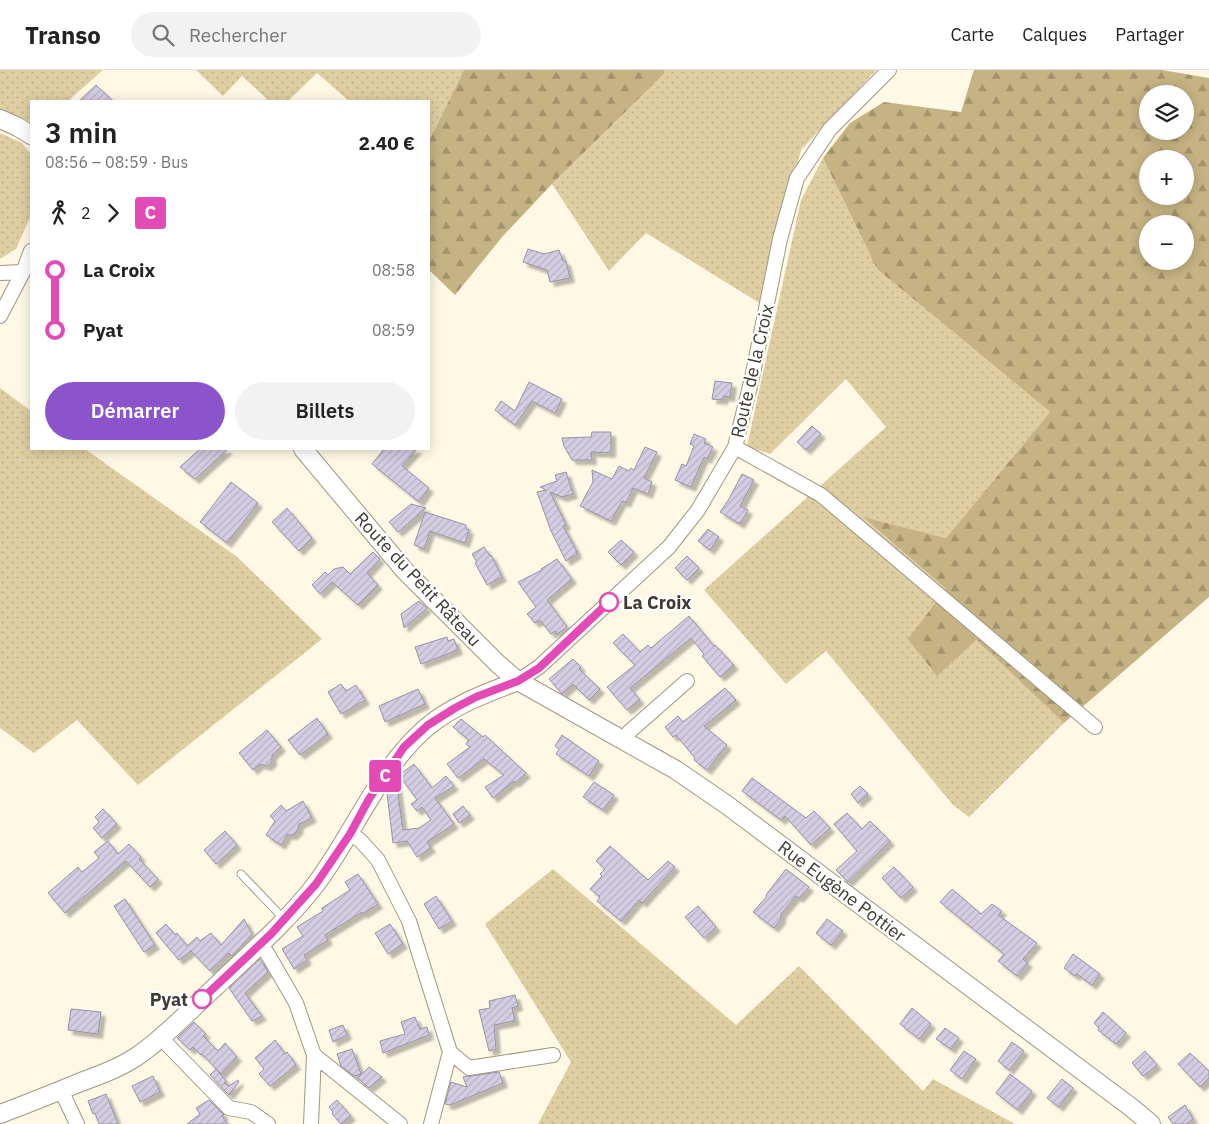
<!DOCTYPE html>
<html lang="fr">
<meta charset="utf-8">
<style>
:root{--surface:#fff;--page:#f2f2f2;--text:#222;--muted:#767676;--line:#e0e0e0;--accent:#8b54cb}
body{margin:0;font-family:"IBM Plex Sans",sans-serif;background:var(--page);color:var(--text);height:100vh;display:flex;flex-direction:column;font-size:19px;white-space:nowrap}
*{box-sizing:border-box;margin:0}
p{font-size:16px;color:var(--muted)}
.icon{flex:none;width:28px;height:28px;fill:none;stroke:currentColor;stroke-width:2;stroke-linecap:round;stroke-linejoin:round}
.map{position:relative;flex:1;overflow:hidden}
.panel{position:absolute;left:30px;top:30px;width:400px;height:350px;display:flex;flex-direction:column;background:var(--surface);border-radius:0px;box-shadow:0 2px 12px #0003}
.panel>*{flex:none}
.badge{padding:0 10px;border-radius:4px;font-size:18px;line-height:32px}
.controls{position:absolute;left:1139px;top:15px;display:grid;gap:10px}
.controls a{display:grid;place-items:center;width:55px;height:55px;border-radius:50%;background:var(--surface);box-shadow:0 2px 12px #0003;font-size:25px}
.map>.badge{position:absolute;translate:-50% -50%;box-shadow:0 0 0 2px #fff}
.legs{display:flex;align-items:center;gap:8px;height:55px;padding:0 15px;font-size:16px}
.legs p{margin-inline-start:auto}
.overview{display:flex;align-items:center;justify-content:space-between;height:85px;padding:0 15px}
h1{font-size:28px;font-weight:600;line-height:38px}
.primary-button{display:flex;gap:10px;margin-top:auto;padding:10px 15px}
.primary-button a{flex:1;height:58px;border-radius:30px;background:var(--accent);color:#fff;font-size:20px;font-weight:600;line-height:58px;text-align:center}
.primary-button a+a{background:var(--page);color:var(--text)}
ul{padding:0 15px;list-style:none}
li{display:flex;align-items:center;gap:18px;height:60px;font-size:19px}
li i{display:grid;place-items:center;width:8px;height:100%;margin:0 6px;background:currentColor}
li i::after{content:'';width:12px;height:12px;margin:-6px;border:4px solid;border-radius:50%;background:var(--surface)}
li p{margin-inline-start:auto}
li:first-child i{background:linear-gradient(#0000 50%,currentColor 0)}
li:last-child i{background:linear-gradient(currentColor 50%,#0000 0)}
header{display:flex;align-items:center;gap:30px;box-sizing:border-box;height:70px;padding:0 25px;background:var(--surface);border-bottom:1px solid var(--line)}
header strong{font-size:24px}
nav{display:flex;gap:28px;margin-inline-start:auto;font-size:18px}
.search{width:350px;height:45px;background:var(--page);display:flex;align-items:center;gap:12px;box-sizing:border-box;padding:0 18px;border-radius:28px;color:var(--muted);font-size:19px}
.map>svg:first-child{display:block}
.grass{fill:url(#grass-dots)}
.forest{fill:url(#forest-firs);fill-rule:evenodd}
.building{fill:url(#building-hatch);stroke:#9890a5;filter:url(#shadow)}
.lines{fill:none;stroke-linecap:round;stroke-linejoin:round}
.service-casing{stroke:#9f9782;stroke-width:9}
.minor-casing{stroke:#9f9782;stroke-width:16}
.tertiary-casing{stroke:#9f9782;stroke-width:20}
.service{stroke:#fff;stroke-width:7}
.minor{stroke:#fff;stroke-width:14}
.tertiary{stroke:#fff;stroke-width:18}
.line-1-casing{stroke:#fff;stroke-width:11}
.line-1{stroke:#e44ab5;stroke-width:8}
.stop-1-dot{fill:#fff;stroke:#e44ab5;stroke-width:2.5}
.labels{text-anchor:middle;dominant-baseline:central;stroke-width:5;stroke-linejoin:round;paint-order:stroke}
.street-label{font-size:18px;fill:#3d3a31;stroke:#fff}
.stop-label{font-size:18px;font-weight:bold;fill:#3d3a31;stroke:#fff;text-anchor:start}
</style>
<header>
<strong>Transo</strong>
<div class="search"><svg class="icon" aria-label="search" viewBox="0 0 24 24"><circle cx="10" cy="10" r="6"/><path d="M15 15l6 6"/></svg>Rechercher</div>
<nav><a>Carte</a><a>Calques</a><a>Partager</a></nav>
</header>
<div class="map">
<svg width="1209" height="1054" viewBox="0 0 1209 1054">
<defs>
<pattern id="grass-dots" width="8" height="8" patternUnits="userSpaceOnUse" patternTransform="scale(1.25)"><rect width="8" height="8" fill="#dfcea1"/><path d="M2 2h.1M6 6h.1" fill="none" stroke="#c0b28b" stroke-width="1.8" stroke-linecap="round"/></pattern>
<pattern id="forest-firs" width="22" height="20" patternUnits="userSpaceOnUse" patternTransform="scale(1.25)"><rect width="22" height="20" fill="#c6b383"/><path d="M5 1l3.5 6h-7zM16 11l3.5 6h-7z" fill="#a2936c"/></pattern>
<pattern id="building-hatch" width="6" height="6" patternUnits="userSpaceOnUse" patternTransform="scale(1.25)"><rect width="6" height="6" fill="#d5cde3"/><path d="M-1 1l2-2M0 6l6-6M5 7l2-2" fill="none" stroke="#b8b1c3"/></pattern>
<filter id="shadow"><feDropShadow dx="4.5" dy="4.5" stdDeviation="1" flood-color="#0004"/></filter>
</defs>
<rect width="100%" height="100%" fill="#fef8e5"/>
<path class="grass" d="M0,0H103L68,31H31V52L0,39Z
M196,0H464L429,71V31H349L317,3L288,31H269L242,6L223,26Z
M664,0H876L801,80L761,234L646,163L609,201L552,114L664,4Z
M0,63L22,73L31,84V145L16,179L0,189Z
M823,88L877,199L1050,342L946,468L864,448L946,519L976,570L1064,653L969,747L953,735L826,581L786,614L704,520L886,357L846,309L770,384L747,376L801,130Z
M0,318L31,341V379H85L236,486L322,569L138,715L77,650L34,683L0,658Z
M553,799L736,955L799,896L923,1021L933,1009L1015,1054H538L571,992L485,854Z"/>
<path class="forest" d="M464,0H664V4L552,114L503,166L455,225L429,200V71Z
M974,0H1162L1209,8V527L1064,653L976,570L937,606L908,569L946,519L863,447L946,468L1050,342L877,199L823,88L850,53L884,32L961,42ZM1148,24H1185V61H1148ZM1148,89H1185V126H1148ZM1148,154H1185V191H1148Z"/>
<path class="building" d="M96,15L113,31H79Z
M528,179L544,184L559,180L563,191H566L570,208L550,212L547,200L523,192Z
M715,311L732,313L730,327L724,326L723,330L712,329Z
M529,312L562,329L555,343L532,331L515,355L495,340L501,331L515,341Z
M812,356L821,364L806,380L797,372Z
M592,362H611V383L591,382L592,390H572L564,376L562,368L591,367Z
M694,364L706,369L704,373L713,377L707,389L704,387L691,417L675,410L682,394L686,396L694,376L690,374Z
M645,377L657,382L644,408L652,412L648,424L633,418L626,433L622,431L611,451L580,436L593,412L592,400L612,409L619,396L629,401L631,398L634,400Z
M200,379H228L195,409L180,397Z
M384,379H417L402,396L429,418L419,432L372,394Z
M566,402L573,424L562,427L550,422L566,455L563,456L576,480L577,484L566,491L551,461L537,422L546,420L540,417L557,411L555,405Z
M742,404L754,410L740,436L748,440L740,454L720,442L729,429Z
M231,412L258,433L227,473L200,452Z
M411,434L426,438L398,462L389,452Z
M287,438L312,468L299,481L272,452Z
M425,442L466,455V459L469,460L465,473L430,461L424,479L414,475Z
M708,459L719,467L710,480L698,471Z
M621,470L634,482L621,495L608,482Z
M484,477L490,486L491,485L502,507L487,515L475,493L477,492L472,484Z
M373,482L380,489L367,503L378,515L358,535L332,512L320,524L312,515L325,502L328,505L334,499L343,497L350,504Z
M687,486L699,498L687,510L675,498Z
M557,489L572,509L547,530L567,557L557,564L555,561L551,564L540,550L535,553L527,544L536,537L518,512L542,500L541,499Z
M419,531L427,538L404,558L401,544Z
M689,546L714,576L715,575L734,595L720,607L702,586L704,584L691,568L630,618L640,630L627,640L607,617L635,595L613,573L623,564L640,582L648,575L651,578Z
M447,567L448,571L454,569L458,580L421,594L415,577Z
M573,589L581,597L579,599L600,619L589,630L573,614L562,624L549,609Z
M341,614L346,621L356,615L365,630L341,644L328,622Z
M725,618L736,630L704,656L727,675L707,700L694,690L695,688L676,665L673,667L665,657L678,646L683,652Z
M418,619L425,634L385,652L379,636Z
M317,648L328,664L300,685L288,670Z
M461,649L483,667L485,665L526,703L515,713L514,711L493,728L485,717L504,705L484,689L458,708L447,694L470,677L466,674L469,670L453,657Z
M267,660L281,677L272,685V692L267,696L260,694L253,700L239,683Z
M562,665L599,691L589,706L556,684L559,679L555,676Z
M414,694L432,718L446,706L454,716L435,728L454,754L427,772L431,778L417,787L407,771L393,773L387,723L396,709L403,760L419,758L431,750L422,737L417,741L411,734L417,730L399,705Z
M752,708L806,748L814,741L830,758L811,775L785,746L781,750L742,721Z
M594,712L614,725L603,740L583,727Z
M860,716L868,724L858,733L851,724Z
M303,731L312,748L299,754L298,760L293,765H287L281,775L266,765L275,751L270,746L281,735L286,741Z
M463,736L470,745L459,753L453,744Z
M103,739L117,754L102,768L93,758L99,752L95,747Z
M847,743L862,759L870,751L890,771L848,812L836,800L857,781L834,754Z
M225,761L237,775L216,794L204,780Z
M108,771L118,784L129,774L141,787L139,789L158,809L150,817L126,791L65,843L48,823L78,797L82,802L99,788L94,782Z
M610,776L648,810L668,791L675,797L642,833L639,830L621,851L597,831L600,827L590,819L602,806L600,804L605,799L596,791Z
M894,797L913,817L901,828L882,808Z
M786,799L809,817L799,828L796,826L781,844V849L774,858L753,842L767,826L766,825Z
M358,804L378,834L363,844L362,842L325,865L328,870L304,885L307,890L294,899L282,879L303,866L297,857L323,841L322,838L350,820L345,812Z
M952,819L981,844L992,834L1002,841L998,845L1037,873L1023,889L1028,893L1017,906L998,891L1004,884L940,832Z
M436,826L452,851L439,859L424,834Z
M125,829L155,875L144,882L114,836Z
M698,836L716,857L704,868L685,847Z
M244,849L252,864L232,886L229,883L210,901L190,880L191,881L179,890L156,863L166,854L175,865L177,863L187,876L197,867L200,871L211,863L221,875Z
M827,849L843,861L831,875L816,863Z
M390,854L403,874L388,884L375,863Z
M1073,884L1100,904L1092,915L1077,904L1075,906L1064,898Z
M260,889L268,902L245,923L262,946L252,951L229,918Z
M515,925L518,936L512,938L515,951L494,955L496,979L489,981L479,940L490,938L489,931Z
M912,938L931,954L919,969L900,954Z
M71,939L101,942L98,964L68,960Z
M1103,942L1126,963L1116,974L1098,960L1099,958L1094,953Z
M415,947L420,959L427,957L429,965L383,983L380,971L405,964L401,952Z
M194,952L206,964L203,966L218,981L225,973L237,987L221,1004L202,984L201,985L193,977L190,980L177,968Z
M343,955L347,965L333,972L329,960Z
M945,958L959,968L951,979L936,969Z
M275,970L285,984L287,982L296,995L270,1016L259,1004L264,999L255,988Z
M1012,972L1024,981L1009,1000L998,991Z
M352,979L361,1004L354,1006L341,996L337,984Z
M964,981L976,989L962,1009L950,1000Z
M1145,981L1157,995L1143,1006L1132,993Z
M1190,983L1209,1001V1008L1200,1017L1178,994Z
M369,997L382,1007L369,1018L358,1008Z
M216,999L226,1011L224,1013L229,1016L238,1010L239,1012L229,1025L210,1005Z
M499,1002L503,1013L450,1035L445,1034L451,1012L467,1017L463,1007Z
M1010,1004L1032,1021L1018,1040L996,1023Z
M153,1006L160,1022L140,1032L132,1016Z
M1062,1009L1073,1018L1059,1037L1047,1028Z
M106,1024L118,1054H99L95,1043L93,1044L88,1031Z
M209,1030L224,1045L222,1046L227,1054H187L200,1044L196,1038Z
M337,1030L351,1046L341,1054L332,1044L333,1042L329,1037Z
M1185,1035L1193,1049L1186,1054H1173L1168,1047Z"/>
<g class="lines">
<g class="service-casing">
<path id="service" d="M241,804L284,849"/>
</g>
<g class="minor-casing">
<path id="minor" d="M0,203L23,202
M0,246L23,202L31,181
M735,377L821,425L1095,657
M518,611L539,597L669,477L698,440L735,377L752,308L780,169L797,108L830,59L889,0
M624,670L629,662L687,611
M350,764L360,770L378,790L409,851L450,982L431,1054
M260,874L267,883L296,933L314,985L311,1054
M161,968L229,1038L251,1042L268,1054
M450,982L469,998L553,985
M314,985L400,1054
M61,1020L77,1054"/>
</g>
<g class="tertiary-casing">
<path id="tertiary" d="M0,49L18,57L31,65
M303,379L405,501L498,594L518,611L676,700L727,735L1132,1038L1151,1054
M0,1044C27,1034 54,1023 81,1012C100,1005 119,998 136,987C164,968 188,942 213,919C248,885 286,853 316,814C354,763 379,698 427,657C453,635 487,623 518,611"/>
</g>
<use href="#service" class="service"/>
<use href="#minor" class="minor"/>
<use href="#tertiary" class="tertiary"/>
</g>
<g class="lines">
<g class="line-1-casing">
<path id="line-1" d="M202,929L271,864L316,814L350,764L369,729L404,677L428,655L455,638L476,627L518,611L539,598L609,532"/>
</g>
<use href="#line-1" class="line-1"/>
</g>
<g class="stop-1-dot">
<circle cx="609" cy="532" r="9"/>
<circle cx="202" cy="929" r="9"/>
</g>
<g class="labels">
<g class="street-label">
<text transform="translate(752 301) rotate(-77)">Route de la Croix</text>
<text transform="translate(418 509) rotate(47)">Route du Petit Râteau</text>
<text transform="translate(842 821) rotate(37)">Rue Eugène Pottier</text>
</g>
<g class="stop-label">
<text x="623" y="532">La Croix</text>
<text x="188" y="929" text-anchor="end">Pyat</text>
</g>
</g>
</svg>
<div class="controls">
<a><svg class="icon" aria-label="layers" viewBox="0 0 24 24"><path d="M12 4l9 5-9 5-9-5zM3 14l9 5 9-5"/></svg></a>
<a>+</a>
<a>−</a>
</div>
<b class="badge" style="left:385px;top:706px;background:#e44ab5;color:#fff">C</b>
<section class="panel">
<div class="overview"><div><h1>3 min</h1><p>08:56 – 08:59 · Bus</p></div><b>2.40 €</b></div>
<div class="legs"><svg class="icon" aria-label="walk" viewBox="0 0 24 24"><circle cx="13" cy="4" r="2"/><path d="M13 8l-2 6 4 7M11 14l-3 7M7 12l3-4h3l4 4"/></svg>2<svg class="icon" aria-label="forward" viewBox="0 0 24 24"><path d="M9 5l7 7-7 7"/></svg><b class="badge" style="background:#e44ab5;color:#fff">C</b></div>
<ul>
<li><i style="color:#e44ab5"></i><b>La Croix</b><p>08:58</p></li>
<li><i style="color:#e44ab5"></i><b>Pyat</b><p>08:59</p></li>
</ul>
<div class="primary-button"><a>Démarrer</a><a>Billets</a></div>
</section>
</div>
